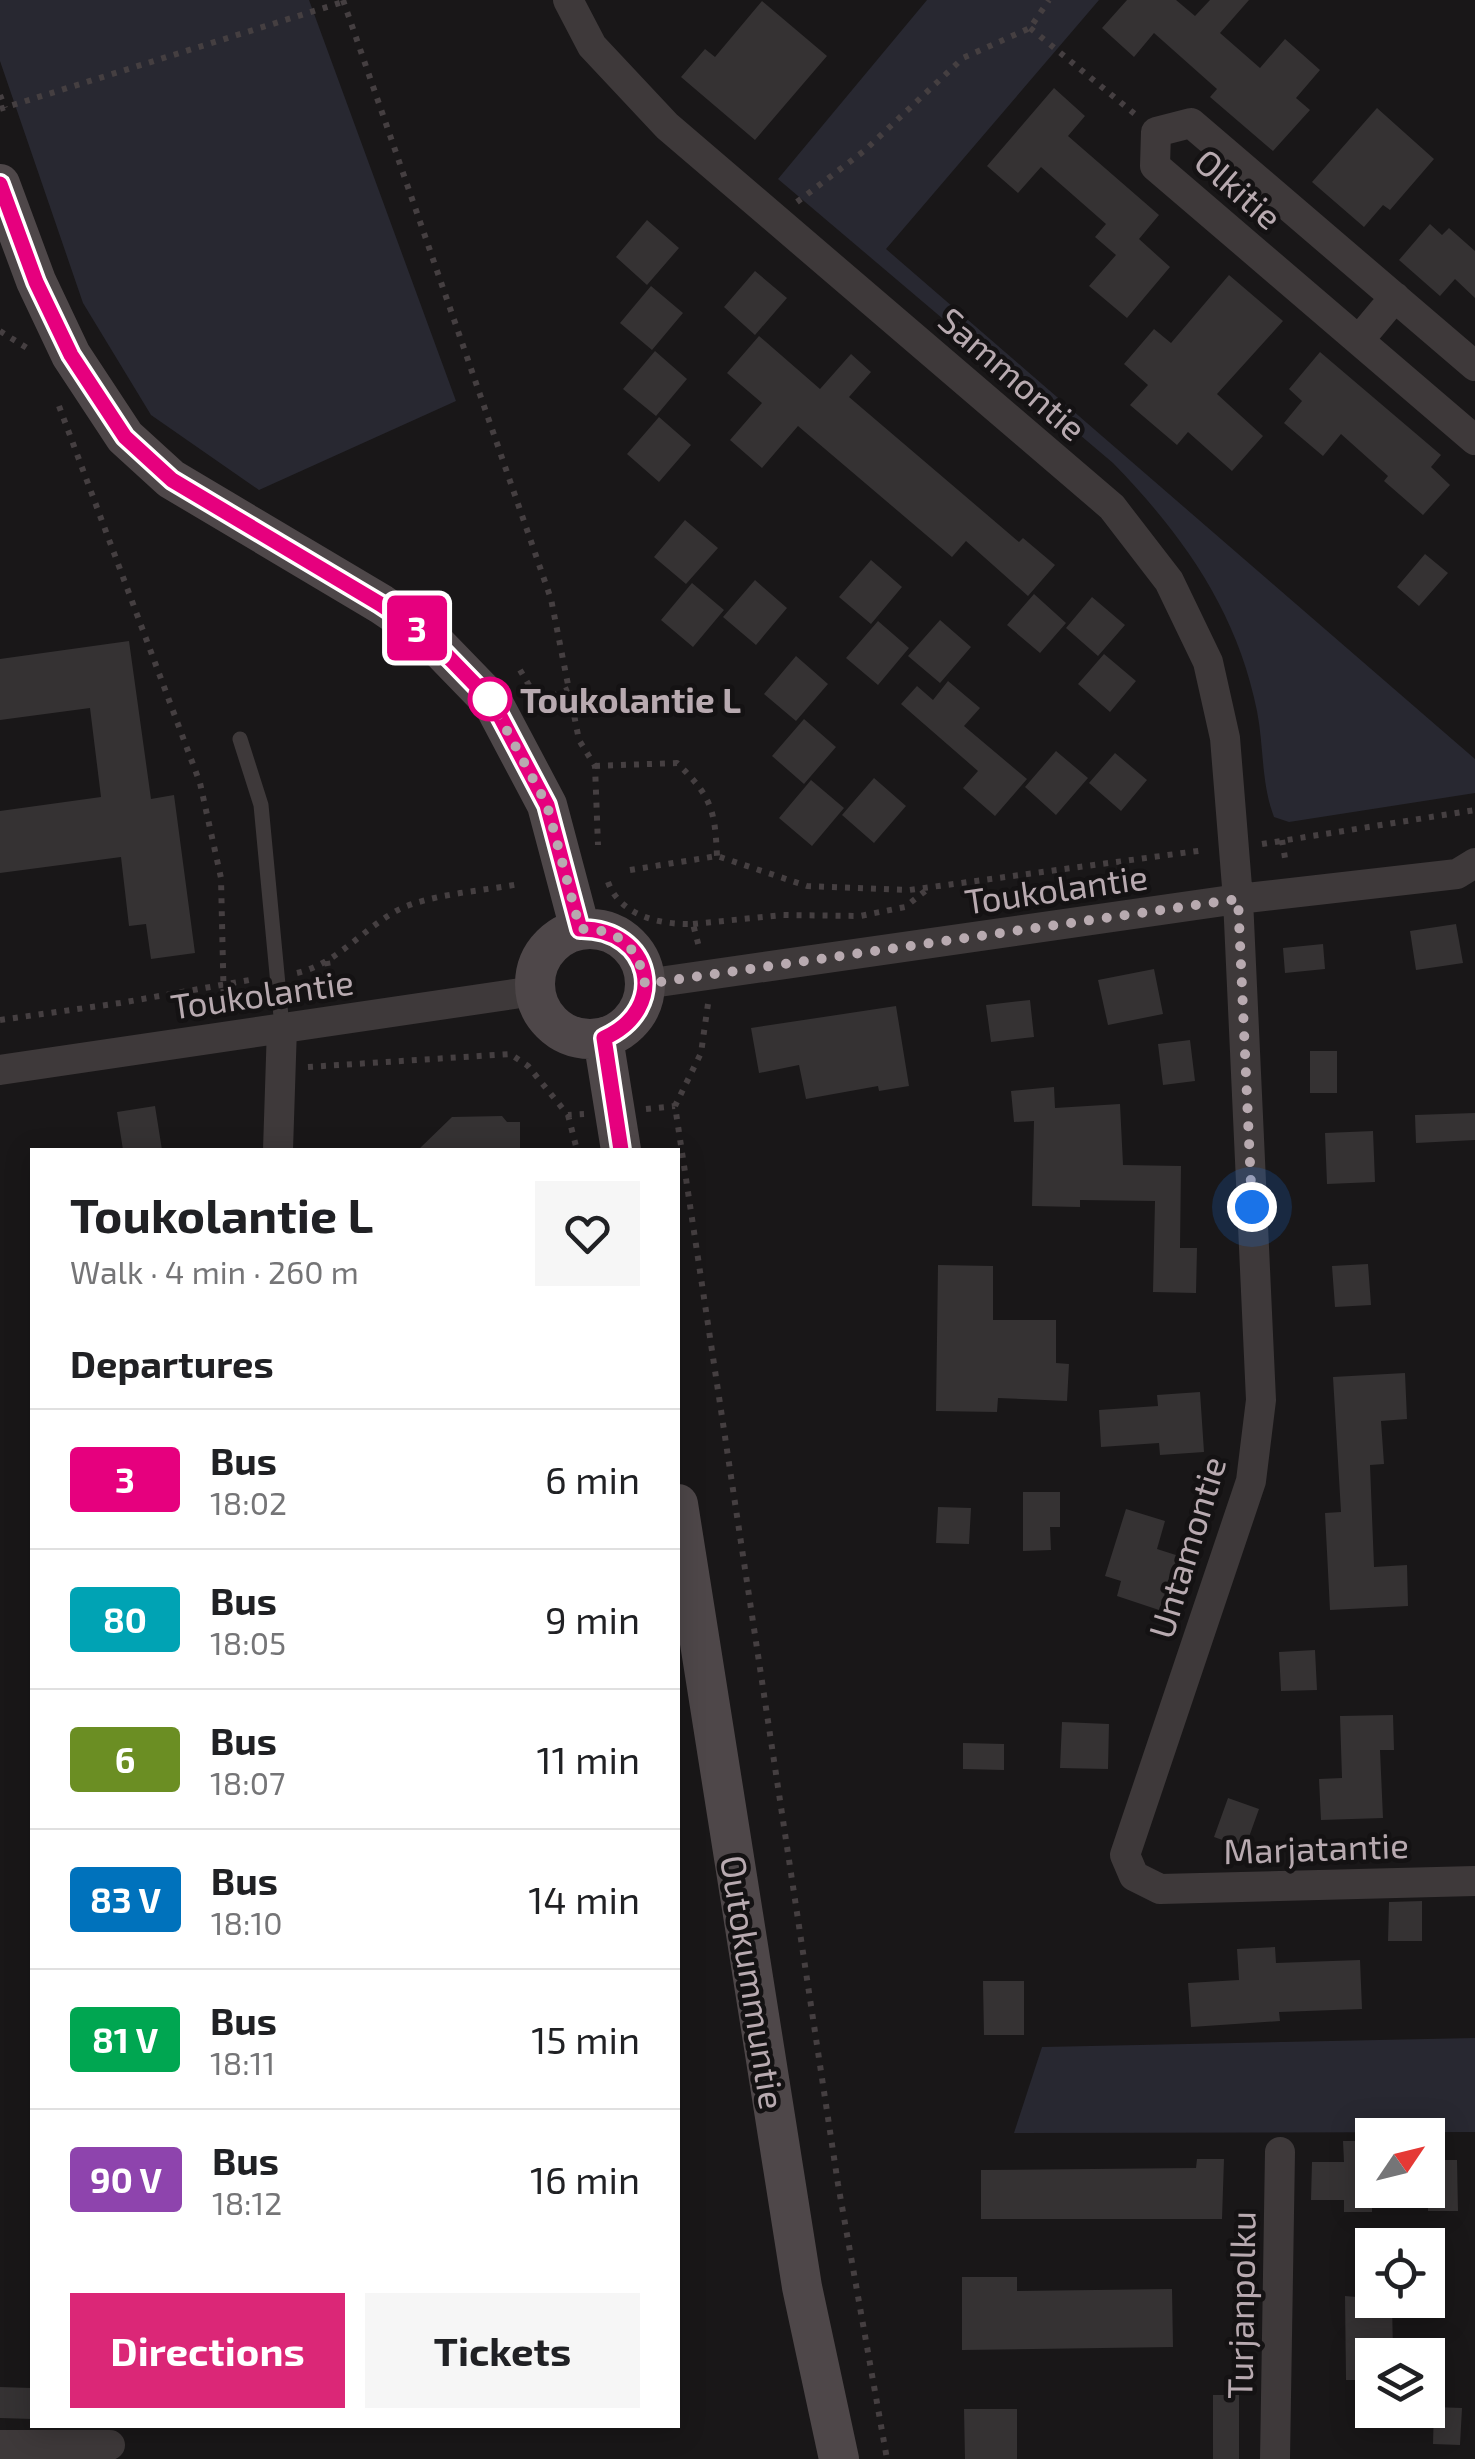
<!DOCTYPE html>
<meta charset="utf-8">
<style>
:root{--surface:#fff;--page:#f6f6f6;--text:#202124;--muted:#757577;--line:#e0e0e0;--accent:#db2777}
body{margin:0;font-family:"Exo 2",sans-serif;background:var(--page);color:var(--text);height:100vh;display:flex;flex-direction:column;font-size:38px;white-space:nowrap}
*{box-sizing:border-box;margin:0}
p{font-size:32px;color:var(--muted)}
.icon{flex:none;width:55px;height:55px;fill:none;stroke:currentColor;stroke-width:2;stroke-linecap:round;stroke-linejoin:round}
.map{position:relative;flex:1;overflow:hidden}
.side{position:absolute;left:30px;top:1148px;width:650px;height:1280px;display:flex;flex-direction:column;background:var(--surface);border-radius:0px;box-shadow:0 5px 25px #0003}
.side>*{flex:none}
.badge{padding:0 20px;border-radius:8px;font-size:35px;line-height:65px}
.needle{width:65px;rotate:55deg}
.controls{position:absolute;left:1355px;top:2118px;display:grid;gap:20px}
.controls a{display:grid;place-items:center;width:90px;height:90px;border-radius:0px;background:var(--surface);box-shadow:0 5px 25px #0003;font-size:50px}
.you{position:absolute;width:50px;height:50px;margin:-25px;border:8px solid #fff;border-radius:50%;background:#1a73e8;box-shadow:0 0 0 15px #1a73e833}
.map>.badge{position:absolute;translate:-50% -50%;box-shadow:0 0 0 5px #fff}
h2{padding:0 40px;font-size:38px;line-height:90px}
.round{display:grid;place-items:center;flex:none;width:105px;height:105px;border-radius:0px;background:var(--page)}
.overview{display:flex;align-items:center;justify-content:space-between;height:170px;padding:0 40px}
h1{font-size:48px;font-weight:700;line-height:75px}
.primary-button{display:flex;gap:20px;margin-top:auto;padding:20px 40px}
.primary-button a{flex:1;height:115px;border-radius:0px;background:var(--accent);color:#fff;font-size:40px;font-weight:700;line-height:115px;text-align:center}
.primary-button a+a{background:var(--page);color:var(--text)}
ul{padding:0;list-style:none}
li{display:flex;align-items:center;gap:30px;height:140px;padding:0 40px;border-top:2px solid var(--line)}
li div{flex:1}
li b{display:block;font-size:38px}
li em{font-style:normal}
li .badge{min-width:110px;font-weight:700;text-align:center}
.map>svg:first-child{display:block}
.green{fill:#282831}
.building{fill:#353233}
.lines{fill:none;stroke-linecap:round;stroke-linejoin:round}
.path{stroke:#453f41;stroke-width:6;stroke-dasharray:5 8;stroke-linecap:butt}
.lane{stroke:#3e393a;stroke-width:15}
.street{stroke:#3e393a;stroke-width:30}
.secondary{stroke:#4e4749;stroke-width:40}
.line-casing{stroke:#fff;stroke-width:22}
.line{stroke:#e6007e;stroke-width:15}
.walk{stroke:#b8aab0;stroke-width:10;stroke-dasharray:0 18}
.stop-dot{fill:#fff;stroke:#e6007e;stroke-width:5}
.labels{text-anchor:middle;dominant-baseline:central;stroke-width:9;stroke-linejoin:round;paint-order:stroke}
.street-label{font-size:35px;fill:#b8aab0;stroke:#141213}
.stop-label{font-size:35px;font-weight:bold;fill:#b8aab0;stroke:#141213;text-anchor:start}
</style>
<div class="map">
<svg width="1475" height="2459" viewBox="0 0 1475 2459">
<rect width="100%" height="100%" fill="#191718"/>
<path class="green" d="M0,0H309L456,401L259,490L151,415L83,303L0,61Z
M927,0H1099L886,249L1475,759V793L1289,822L1274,817C1261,783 1264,747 1257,711C1237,611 1183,535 1113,463L778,179Z
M1475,2038V2132L1014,2133L1042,2047Z"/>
<path class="building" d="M1127,0H1176L1195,16L1210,0H1249L1220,33L1260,68L1285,39L1320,70L1296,98L1310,110L1273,151L1210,97L1217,89L1154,33L1134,57L1102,28Z
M762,1L827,56L755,140L681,77L705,49L715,57Z
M1054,88L1085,116L1068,136L1159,215L1139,239L1170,267L1127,318L1089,286L1116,255L1095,237L1106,224L1041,167L1018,193L987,166Z
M1377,108L1434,159L1390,210L1383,205L1364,227L1312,182Z
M647,220L679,248L647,285L616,257Z
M1430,224L1442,235L1449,228L1475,251V298L1455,279L1440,296L1399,260Z
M755,271L787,298L755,335L724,307Z
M1229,275L1283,321L1217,394L1263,436L1232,471L1188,432L1177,445L1130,405L1148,385L1124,364L1154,329L1171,343Z
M651,286L683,313L652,350L620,323Z
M759,336L820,389L851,354L871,372L849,397L1019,542L1023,538L1055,565L1028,596L966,541L952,557L798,426L762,468L730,440L762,403L727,373Z
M655,351L687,379L656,416L623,389Z
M1320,352L1441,455L1431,467L1450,485L1423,515L1384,481L1388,476L1341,434L1323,456L1284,423L1302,401L1289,389Z
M659,417L691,445L659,482L627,454Z
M685,520L718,548L686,584L654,557Z
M1425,554L1448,573L1419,606L1397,587Z
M871,560L902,587L871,624L839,597Z
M755,580L787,608L756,645L723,617Z
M692,583L724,610L693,647L661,620Z
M1034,594L1066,623L1040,653L1007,625Z
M1092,597L1125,625L1098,656L1066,628Z
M940,620L971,647L940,683L908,656Z
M878,621L909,648L878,685L846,658Z
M129,641L151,799L174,795L195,953L151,959L146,924L129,926L121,857L0,873V811L101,797L90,708L0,720V659Z
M1104,654L1136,681L1110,712L1078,684Z
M796,656L828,684L796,721L764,694Z
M948,681L980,708L964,726L1027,779L995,816L963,788L978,771L901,704L917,686L933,700Z
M804,719L836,747L804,784L772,756Z
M1056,751L1088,778L1056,815L1025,787Z
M1115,753L1147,780L1121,811L1089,783Z
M874,778L906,806L874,843L842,815Z
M811,780L844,808L812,846L779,818Z
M1456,924L1463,963L1416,970L1410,931Z
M1323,944L1325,969L1285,973L1283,948Z
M1154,969L1163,1014L1108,1025L1098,980Z
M1030,1000L1034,1037L991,1042L986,1005Z
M896,1006L909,1086L879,1091L878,1086L806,1099L799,1065L759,1073L751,1028Z
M1190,1040L1195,1081L1163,1085L1158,1044Z
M1310,1051H1337V1093H1310Z
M1054,1087L1055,1108L1120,1104L1123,1165L1181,1166L1180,1248H1197L1196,1293L1153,1292L1155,1201L1080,1200V1207L1032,1206L1034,1121L1014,1122L1011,1091Z
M155,1106L162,1150H123L117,1112Z
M1475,1113V1140L1416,1143L1415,1115Z
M502,1116L507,1122H520V1150H418L452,1117Z
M1373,1131L1375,1182L1327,1184L1325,1133Z
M1368,1264L1371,1305L1335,1307L1332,1266Z
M938,1265L993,1266V1320H1056V1363L1069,1364L1067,1401L998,1398L997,1412L936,1411Z
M1405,1373L1407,1419L1381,1421L1384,1464L1370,1465L1374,1567L1407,1565L1408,1606L1330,1610L1325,1513L1341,1512L1333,1377Z
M1200,1392L1204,1452L1160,1455L1159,1443L1101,1447L1099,1410L1158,1406L1157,1395Z
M1023,1492H1060V1527H1050L1051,1550L1023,1551Z
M938,1507L971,1508L969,1544L936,1543Z
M1126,1509L1165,1521L1157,1549L1179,1556L1162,1611L1117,1596L1121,1581L1105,1576Z
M1315,1650L1317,1690L1281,1691L1279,1652Z
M1393,1715L1394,1750H1380L1383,1818L1321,1820L1319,1779L1342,1778L1340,1716Z
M1062,1722L1109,1724L1108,1769L1060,1768Z
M963,1743L1004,1744V1770L963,1769Z
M1228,1798L1259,1809L1245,1848L1214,1837Z
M1422,1901V1941H1388L1389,1902Z
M1275,1947L1276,1963L1360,1960L1362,2009L1279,2012L1280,2021L1191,2027L1188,1983L1239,1980L1237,1949Z
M983,1981H1024V2035H984Z
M1343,2141H1372V2212H1344V2200H1311L1312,2162H1344Z
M1197,2159H1224L1222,2219H981V2170L1196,2168Z
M1428,2160H1457L1458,2211H1428Z
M962,2277H1017V2291L1172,2289L1173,2347L962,2350Z
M1345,2296L1392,2300L1393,2355H1372V2380H1346Z
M0,2387L32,2388V2419L0,2418Z
M1213,2395H1239V2459H1213Z
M1434,2407L1462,2408L1460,2445L1433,2444Z
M964,2409H1017V2459H965Z"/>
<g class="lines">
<path class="path" d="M343,0L551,599L579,740L595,766L598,845
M1030,28L1136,115
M0,95L5,108
M0,109L343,2
M797,202L864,151L963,58L1030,28L1049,0
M0,331L27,348
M59,406L200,783L221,878L224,1010
M520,670L539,702L569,689
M595,766L677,763C711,796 715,809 717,856
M1282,840L1286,864
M1262,844L1475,810
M630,870L717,856L807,886L909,890L1205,850
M608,882C620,916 661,925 693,924L699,947
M693,924L783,915L860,916L905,907L929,888
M327,961L332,994
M297,973C336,964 362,930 396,911C428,894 483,891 519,884
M708,1004L701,1053L675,1106L838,2184L887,2459
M0,1020L120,1003L255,979
M308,1067L510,1054L528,1066L568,1115L584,1114
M646,1109L675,1106
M568,1115L577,1150"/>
<path class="lane" d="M240,739L261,805L282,1027"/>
<path class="street" d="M568,0L592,46L667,126L1112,507L1169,581L1208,662L1225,738L1238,899L1261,1400L1251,1481L1125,1855L1134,1876L1160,1889L1475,1881
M1359,340L1395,297
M1475,366L1191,123L1156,132L1155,166L1475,440
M645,984L1238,899L1457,874L1475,863
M0,1070L534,991
M278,1150L282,1027
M0,2445H110
M1275,2459L1280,2152"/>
<path class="secondary" d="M0,184L36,281L71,355L125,437L171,479L381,604L428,636L493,703L547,805L580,929
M535 984a55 55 0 1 1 110 0a55 55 0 1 1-110 0Z
M603,1038L621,1150
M678,1504L802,2287L839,2459"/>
</g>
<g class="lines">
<g class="line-casing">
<path id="line" d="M0,184L36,282L71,355L125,437L172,480L380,604L428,636L493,703L547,805L580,929C652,928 670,1009 604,1038L621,1150"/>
</g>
<use href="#line" class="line"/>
<path class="walk" d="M490,699L547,805L580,929C618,928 639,947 645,984L1238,899L1252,1207"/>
</g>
<circle class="stop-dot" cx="490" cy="699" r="20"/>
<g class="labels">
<g class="street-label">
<text transform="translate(1239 188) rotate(41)">Olkitie</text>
<text transform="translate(1013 373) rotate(41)">Sammontie</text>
<text transform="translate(1056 888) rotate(-8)">Toukolantie</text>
<text transform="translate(262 993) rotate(-8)">Toukolantie</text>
<text transform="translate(1186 1547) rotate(-73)">Untamontie</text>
<text transform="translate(1316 1847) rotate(-2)">Marjatantie</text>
<text transform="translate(754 1982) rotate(81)">Outokummuntie</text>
<text transform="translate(1240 2305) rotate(-89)">Turjanpolku</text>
</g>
<g class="stop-label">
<text x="520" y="699">Toukolantie L</text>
</g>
</g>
</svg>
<div class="controls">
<a><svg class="needle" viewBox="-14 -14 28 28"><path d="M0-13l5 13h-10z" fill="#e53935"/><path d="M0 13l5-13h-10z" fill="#757577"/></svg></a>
<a><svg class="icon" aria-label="locate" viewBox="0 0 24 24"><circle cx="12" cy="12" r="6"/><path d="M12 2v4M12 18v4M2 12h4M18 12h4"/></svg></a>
<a><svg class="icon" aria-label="layers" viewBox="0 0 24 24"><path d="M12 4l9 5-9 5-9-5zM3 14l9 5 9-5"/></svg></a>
</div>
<div class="you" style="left:1252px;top:1207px"></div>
<b class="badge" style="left:417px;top:628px;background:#e6007e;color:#fff">3</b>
<section class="side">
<div class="overview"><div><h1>Toukolantie L</h1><p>Walk · 4 min · 260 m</p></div><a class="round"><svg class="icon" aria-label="heart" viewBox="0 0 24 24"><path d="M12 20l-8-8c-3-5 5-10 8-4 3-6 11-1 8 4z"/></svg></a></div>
<h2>Departures</h2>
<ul>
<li><span class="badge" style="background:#e6007e;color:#fff">3</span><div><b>Bus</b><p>18:02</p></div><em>6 min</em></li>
<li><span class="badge" style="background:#00a3b4;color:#fff">80</span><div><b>Bus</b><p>18:05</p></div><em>9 min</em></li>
<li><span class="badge" style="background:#6b8e23;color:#fff">6</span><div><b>Bus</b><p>18:07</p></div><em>11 min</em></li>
<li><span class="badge" style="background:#0072bc;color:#fff">83 V</span><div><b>Bus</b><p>18:10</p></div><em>14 min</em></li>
<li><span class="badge" style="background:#00a651;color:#fff">81 V</span><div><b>Bus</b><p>18:11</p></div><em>15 min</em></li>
<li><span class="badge" style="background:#8e44ad;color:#fff">90 V</span><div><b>Bus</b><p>18:12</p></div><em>16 min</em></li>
</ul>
<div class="primary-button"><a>Directions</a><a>Tickets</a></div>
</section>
</div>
